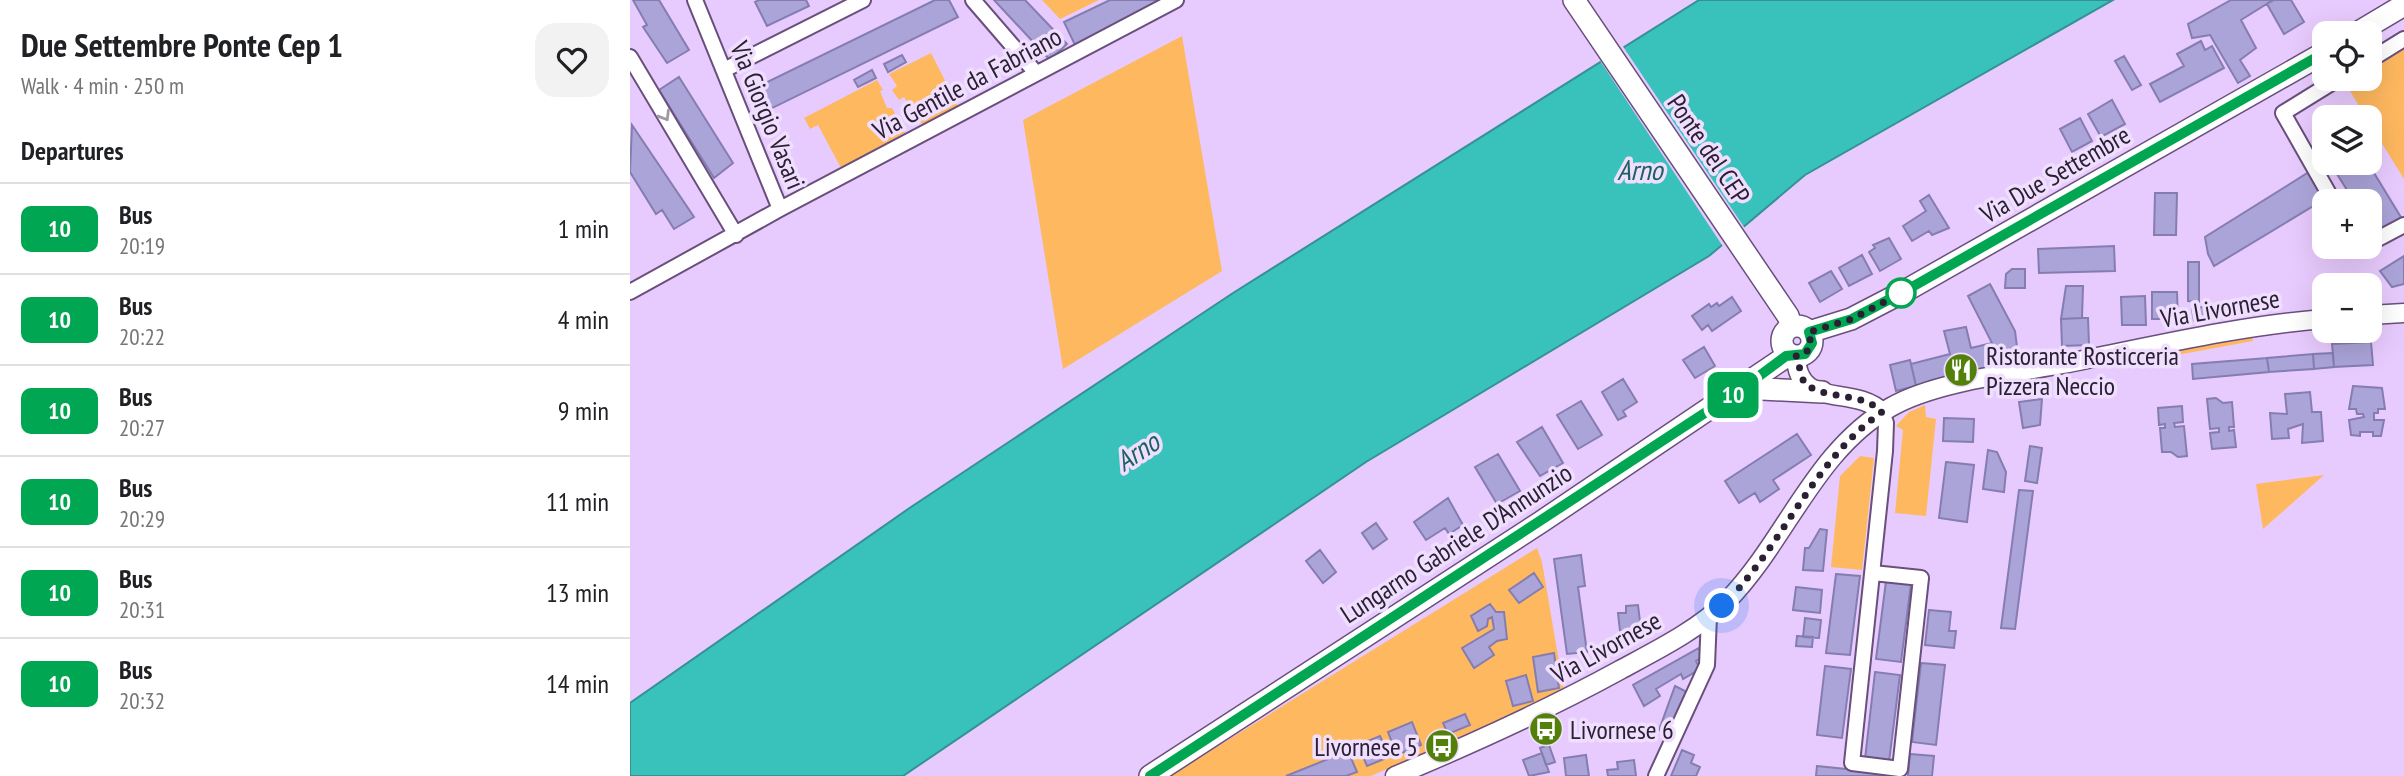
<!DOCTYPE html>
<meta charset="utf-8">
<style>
:root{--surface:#fff;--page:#f2f2f2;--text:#202124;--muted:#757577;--line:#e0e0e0}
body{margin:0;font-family:"PT Sans Narrow",sans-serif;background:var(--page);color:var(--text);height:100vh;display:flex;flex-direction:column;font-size:26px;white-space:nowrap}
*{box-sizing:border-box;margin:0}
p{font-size:23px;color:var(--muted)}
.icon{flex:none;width:38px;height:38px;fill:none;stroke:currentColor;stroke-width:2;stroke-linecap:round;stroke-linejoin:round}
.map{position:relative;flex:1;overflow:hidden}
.details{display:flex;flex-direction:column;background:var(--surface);width:630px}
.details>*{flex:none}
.badge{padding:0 14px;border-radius:10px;font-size:24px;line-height:46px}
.controls{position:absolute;left:1682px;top:21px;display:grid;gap:14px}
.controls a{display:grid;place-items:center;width:70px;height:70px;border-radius:14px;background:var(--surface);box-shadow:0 7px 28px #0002;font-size:35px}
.you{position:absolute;width:35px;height:35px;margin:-18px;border:5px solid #fff;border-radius:50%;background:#1a73e8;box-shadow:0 0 0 10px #1a73e833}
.map>.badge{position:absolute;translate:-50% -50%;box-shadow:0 0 0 4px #fff}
h2{padding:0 21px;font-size:26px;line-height:63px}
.round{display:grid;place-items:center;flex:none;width:74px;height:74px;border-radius:21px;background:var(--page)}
.overview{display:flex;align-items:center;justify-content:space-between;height:119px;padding:0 21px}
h1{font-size:33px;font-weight:700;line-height:52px}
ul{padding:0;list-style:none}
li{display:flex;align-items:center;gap:21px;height:91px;padding:0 21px;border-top:2px solid var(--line)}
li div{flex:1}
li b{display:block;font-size:26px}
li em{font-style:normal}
li .badge{min-width:77px;font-weight:700;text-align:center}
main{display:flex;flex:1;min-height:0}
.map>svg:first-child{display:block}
.green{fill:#feb85f}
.water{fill:#39c2bc;stroke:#359193;stroke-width:2}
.pier{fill:#e8cbfe}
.building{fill:#aba4d9;stroke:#857db0;stroke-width:2}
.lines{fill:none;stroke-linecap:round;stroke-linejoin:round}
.minor-casing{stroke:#694f7c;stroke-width:18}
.tertiary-casing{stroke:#694f7c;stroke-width:21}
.secondary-casing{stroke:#694f7c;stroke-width:24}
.minor{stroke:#fff;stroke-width:14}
.tertiary{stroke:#fff;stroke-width:18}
.secondary{stroke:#fff;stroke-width:21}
.oneway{stroke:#a09ba3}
.line-casing{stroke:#fff;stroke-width:16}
.line{stroke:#00a651;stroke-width:10}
.walk{stroke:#2b2033;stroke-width:7;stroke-dasharray:0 12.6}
.stop-dot{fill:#fff;stroke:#00a651;stroke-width:3.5}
.labels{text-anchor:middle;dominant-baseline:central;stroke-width:7;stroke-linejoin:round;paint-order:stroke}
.street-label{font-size:26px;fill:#2b2033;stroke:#efdefd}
.poi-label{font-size:26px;fill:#2b2033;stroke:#efdefd;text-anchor:start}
.water-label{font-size:28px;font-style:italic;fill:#1a625f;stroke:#efdefd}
</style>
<main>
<section class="details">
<div class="overview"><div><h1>Due Settembre Ponte Cep 1</h1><p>Walk · 4 min · 250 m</p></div><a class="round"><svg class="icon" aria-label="heart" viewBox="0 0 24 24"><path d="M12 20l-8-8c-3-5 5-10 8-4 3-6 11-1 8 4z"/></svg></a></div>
<h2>Departures</h2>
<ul>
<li><span class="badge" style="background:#00a651;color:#fff">10</span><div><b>Bus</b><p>20:19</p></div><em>1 min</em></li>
<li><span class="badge" style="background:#00a651;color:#fff">10</span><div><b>Bus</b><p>20:22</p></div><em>4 min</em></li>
<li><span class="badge" style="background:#00a651;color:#fff">10</span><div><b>Bus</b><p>20:27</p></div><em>9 min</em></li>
<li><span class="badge" style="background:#00a651;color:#fff">10</span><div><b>Bus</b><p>20:29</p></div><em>11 min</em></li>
<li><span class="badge" style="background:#00a651;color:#fff">10</span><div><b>Bus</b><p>20:31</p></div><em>13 min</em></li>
<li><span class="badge" style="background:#00a651;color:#fff">10</span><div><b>Bus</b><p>20:32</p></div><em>14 min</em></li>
</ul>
</section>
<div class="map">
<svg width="1774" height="776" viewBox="0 0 1774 776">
<rect width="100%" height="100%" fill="#e8cbfe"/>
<path class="green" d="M412,0H469L430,19Z
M552,36L592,271L433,369L393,120Z
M1774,46V179L1740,124V117H1736L1715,83L1722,79H1740V68Z
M301,53L328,106L292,124L274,97L269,100L262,90L267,86L259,74Z
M247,80L253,90L250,91L257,108H262L275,133L211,168L188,125L180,129L174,118Z
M1622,337L1623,341L1547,355L1546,351Z
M1295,405L1296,417L1306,419L1296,516L1265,513L1273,430L1266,426L1279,412Z
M1230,456L1244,458L1232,570L1201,567L1210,476Z
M1694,475L1633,529L1626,484Z
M907,548L912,562L934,691L741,776H540Z"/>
<path class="water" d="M1069,0H1483L1175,175L1079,256L736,462L273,776H0V703L281,507L603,293Z"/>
<path class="pier" d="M992,45L1116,230L1094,248L969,59Z"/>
<path class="building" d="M3,0H29L59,50L37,63L13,27L17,25Z
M129,0H176L179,6L137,26L125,2Z
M305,0H319L328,17L132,113L121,90Z
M364,0H395L437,44L420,60Z
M480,0H538L445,45L434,22Z
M1601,0H1643L1611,20L1626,48L1610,60L1620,76L1608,83L1580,35L1562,38L1558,24Z
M1644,0H1661L1674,22L1654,34L1637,4Z
M1571,41L1575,50L1582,46L1594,68L1530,102L1520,84L1554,66L1547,54Z
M272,55L276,62L258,72L254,64Z
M1494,56L1511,85L1502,90L1485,61Z
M242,70L246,78L228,87L224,80Z
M49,77L103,163L84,178L29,90Z
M1482,100L1495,124L1471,137L1458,114Z
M1450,118L1462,141L1442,152L1430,129Z
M2,125L64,217L44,229L32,210L26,214L0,172Z
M1700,163H1738L1772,219L1745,236L1740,227V201H1724Z
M1679,172L1695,199L1584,266L1578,254L1575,237Z
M1525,193H1547L1546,235H1524Z
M1299,195L1319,228L1302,235L1299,231L1282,241L1273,226L1296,211L1290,201Z
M1259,238L1271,259L1250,271L1239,252L1245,248L1243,245Z
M1484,246L1485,271L1409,273L1408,249Z
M1232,255L1242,274L1219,286L1209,268Z
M1774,256V284L1762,287L1750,271Z
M1558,262H1569V302L1558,301Z
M1382,269H1395V288H1375L1376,274Z
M1201,271L1212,289L1190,302L1179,283Z
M1360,284L1385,331L1389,363L1286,386L1281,364L1320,354L1314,331L1336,327L1341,348L1362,343L1338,296Z
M1436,286H1453L1452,318L1431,319Z
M1522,292H1547L1548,319H1522Z
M1515,296L1516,325H1492L1491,297Z
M1102,297L1111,311L1082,331L1078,325L1072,330L1062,316L1079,304L1081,307L1087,303L1089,306Z
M1596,303L1598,315L1564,321L1562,309Z
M1452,318H1458L1459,345L1432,346L1431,319Z
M1741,342L1743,365L1704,367L1702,344Z
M1074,347L1085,366L1065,378L1053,360Z
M1703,353L1704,367L1684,369L1683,354Z
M1683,354L1684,369L1639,372L1637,358Z
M1637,358L1639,372L1563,379L1562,364Z
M1280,360L1286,386L1266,391L1260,365Z
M993,379L1007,402L993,411L996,416L988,420L972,392Z
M1723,386L1752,388L1755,409H1748V413H1744V420H1754L1751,436H1743V432H1730V436L1721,435L1719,420L1734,417L1733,414H1727L1726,409H1719Z
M1680,392L1682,412H1691L1693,441L1672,443L1673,424L1658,429L1659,438L1642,439L1640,413L1657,414L1655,394Z
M1586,398L1593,403L1602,402L1604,427H1599V431L1604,430L1606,447L1582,449L1580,433L1589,432V428L1580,429L1577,399Z
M1412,399L1410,425L1393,428L1389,402Z
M951,401L972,435L948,449L927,415Z
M1552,406L1553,422L1544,423L1545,427L1554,426L1557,456L1548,457L1541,452H1532L1530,428H1535V424L1529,425L1528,408Z
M1314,418L1344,419L1343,442L1313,441Z
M912,427L933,463L910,476L887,442Z
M1167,434L1181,455L1143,480L1149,489L1130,502L1125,493L1109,503L1095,481Z
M1400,446L1412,448L1407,483L1395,481Z
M1358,450L1367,452L1376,472L1374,492L1353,489Z
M868,454L890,491L867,504L845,467Z
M1316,462L1344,465L1337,522L1309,518Z
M1389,490L1403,491L1385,629L1371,628Z
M818,498L833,525L819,534L815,528L796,540L784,522Z
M746,523L757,539L743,549L732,533Z
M1190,529L1197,530L1193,571L1173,570L1175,548H1179Z
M690,550L706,572L693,583L676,561Z
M951,555L955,586L948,587L957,652L937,654L924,559Z
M904,573L913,587L889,603L879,590Z
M1206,574L1230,576L1220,655L1196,653Z
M1256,581L1281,584L1271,662L1246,659Z
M1166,587L1192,590L1190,613L1163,610Z
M860,604L866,612H874L877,639L867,641L859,647L864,655L844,668L832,648L864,629L862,617L858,619L857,626L848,631L841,616Z
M1008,605L1012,638L991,640L988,613H996V606Z
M1299,610L1321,612L1319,631H1326L1324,648L1295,645Z
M1175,618L1191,620L1189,638L1173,637Z
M1167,636L1183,637L1182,647L1166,646Z
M1069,648L1073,657L1066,661L1070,669L1053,679L1051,674L1026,689L1030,696L1014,706L1003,685Z
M924,653L929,688L908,692L903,657Z
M1291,663L1315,665L1306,745L1282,742Z
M1195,666L1221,669L1212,738L1187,735Z
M1245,672L1270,675L1259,762L1235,759Z
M896,675L903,701L883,706L876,681Z
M1045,686L1059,693L1040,735L1029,730Z
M835,714L840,725L818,734L813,723Z
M782,722L791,745L767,755L758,732Z
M750,736L759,757L737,766L728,745Z
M919,745L925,762L916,765L910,748Z
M1052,750L1064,755L1061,763L1070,767L1066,776H1041Z
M718,751L727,772L716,776H656Z
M912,753L919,772L899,776L893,760Z
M1280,754L1304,756L1302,776H1278Z
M956,755L959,776H936L934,758Z
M1004,760L1006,776H978L977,770L988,769L987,762Z
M1187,766L1255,773V776H1186Z"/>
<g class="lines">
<g class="minor-casing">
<path id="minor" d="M65,0L150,209
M343,0L406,73
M0,57L106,235
M1740,60L1774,39
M94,70L233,0
M1703,201L1653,113L1708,79
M1740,243L1774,225
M0,292L150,209L546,0
M1243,573L1291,578L1270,769L1222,763L1255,451L1256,423L1252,412
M1026,776L1077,665L1079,616"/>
</g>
<g class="tertiary-casing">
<path id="tertiary" d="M1740,315L1774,313
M1166,356C1167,411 1224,384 1252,412
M765,776C842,744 917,710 990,670C1027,650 1068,630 1098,600C1157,539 1185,450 1261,407C1304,382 1383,373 1433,364C1520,347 1606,326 1694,319"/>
</g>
<g class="secondary-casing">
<path id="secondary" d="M944,0L1158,316L1162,327
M1727,33L1774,5
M1152 341a15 15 0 1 1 30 0a15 15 0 1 1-30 0Z
M1179,332L1221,319L1275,291L1694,53
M1113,388L1192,392
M520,776L911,522L1160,354"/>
</g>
<use href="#minor" class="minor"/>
<use href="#tertiary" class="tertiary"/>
<use href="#secondary" class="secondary"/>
</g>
<defs><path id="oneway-chevron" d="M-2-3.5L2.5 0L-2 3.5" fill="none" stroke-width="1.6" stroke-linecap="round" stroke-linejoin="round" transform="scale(1.75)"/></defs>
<use class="oneway" href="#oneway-chevron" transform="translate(35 116) rotate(59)"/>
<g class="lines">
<g class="line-casing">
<path id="line" d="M520,776L1113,388L1156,356L1175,354L1182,343L1179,332L1222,319L1275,291L1694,53"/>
</g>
<use href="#line" class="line"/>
<path class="walk" d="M1092,606C1153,547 1181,462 1252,412C1231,391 1197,401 1174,383L1166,356L1175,354L1181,346L1179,332L1222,319L1275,291L1271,293"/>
</g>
<defs>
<g id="restaurant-disc" transform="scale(1.75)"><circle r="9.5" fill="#52800a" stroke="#efdefd"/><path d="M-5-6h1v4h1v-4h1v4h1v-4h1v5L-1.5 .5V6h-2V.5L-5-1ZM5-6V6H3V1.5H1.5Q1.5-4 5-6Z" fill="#fff"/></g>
<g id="bus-disc" transform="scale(1.75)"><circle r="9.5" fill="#52800a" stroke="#efdefd"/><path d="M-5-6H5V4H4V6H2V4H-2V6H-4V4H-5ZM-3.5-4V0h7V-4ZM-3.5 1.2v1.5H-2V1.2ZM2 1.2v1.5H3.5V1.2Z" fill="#fff"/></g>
</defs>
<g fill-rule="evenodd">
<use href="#restaurant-disc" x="1331" y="370"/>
<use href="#bus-disc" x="916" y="729"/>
<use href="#bus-disc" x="812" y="746"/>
</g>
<circle class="stop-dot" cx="1271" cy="293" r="14"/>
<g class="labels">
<g class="street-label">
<text transform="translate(337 83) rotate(-28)">Via Gentile da Fabriano</text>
<text transform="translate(138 115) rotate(68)">Via Giorgio Vasari</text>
<text transform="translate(1079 149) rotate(56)">Ponte del CEP</text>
<text transform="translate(1425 174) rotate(-30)">Via Due Settembre</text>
<text transform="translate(1590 308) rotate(-10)">Via Livornese</text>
<text transform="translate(826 543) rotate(-33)">Lungarno Gabriele D'Annunzio</text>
<text transform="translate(976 647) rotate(-29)">Via Livornese</text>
</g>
<g class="poi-label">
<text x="1356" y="355">Ristorante Rosticceria<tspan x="1356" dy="30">Pizzera Neccio</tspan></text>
<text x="940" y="729">Livornese 6</text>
<text x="788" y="746" text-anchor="end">Livornese 5</text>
</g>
<g class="water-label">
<text x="1010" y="169">Arno</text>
<text transform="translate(507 451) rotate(-33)">Arno</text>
</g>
</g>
</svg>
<div class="controls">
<a><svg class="icon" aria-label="locate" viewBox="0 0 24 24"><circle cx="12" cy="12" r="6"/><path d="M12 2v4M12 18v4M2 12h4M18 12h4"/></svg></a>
<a><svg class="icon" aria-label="layers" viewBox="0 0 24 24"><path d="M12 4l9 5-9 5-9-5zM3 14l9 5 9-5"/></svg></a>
<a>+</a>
<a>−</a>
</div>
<div class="you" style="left:1092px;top:606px"></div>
<b class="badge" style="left:1103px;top:395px;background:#00a651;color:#fff">10</b>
</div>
</main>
